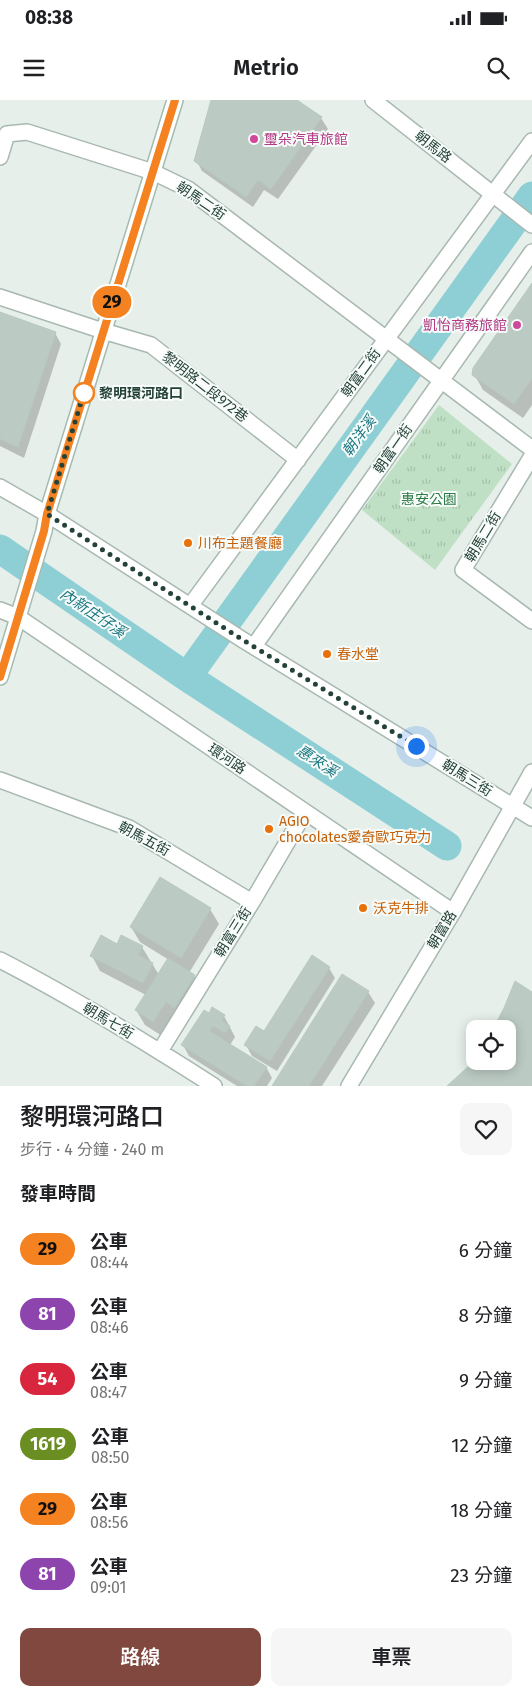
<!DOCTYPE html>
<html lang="zh-TW">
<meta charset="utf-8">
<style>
:root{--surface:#fff;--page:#f6f6f6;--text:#202124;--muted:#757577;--accent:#80483e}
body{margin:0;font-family:"Fira Sans","Noto Sans TC",sans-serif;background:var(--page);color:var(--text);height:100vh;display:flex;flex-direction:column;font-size:19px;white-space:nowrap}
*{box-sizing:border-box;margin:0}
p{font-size:16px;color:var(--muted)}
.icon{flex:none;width:28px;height:28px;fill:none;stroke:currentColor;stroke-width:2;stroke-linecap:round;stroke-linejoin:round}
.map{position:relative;height:986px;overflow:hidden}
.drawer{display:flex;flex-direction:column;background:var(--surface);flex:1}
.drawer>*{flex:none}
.badge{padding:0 10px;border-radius:16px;font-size:18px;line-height:32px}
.fabs{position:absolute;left:466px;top:920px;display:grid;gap:10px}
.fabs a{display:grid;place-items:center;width:50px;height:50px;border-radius:10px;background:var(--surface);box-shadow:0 2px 12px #0003;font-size:25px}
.you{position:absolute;width:25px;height:25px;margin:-12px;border:4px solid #fff;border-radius:50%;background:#1a73e8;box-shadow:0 0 0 8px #1a73e833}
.map>.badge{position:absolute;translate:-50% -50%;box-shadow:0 0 0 2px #fff}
h2{padding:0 20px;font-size:19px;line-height:45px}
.round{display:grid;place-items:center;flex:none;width:52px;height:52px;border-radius:10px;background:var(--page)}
.head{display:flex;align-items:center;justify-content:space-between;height:85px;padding:0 20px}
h1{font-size:24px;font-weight:600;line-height:38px}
.action{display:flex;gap:10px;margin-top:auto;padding:10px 20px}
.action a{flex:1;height:58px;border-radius:10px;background:var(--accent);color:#fff;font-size:20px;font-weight:600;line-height:58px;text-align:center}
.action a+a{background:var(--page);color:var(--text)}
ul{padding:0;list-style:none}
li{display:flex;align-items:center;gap:15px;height:65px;padding:0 20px}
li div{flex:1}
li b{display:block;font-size:19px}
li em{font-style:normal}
li .badge{min-width:55px;font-weight:700;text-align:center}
.status{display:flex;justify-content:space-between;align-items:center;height:35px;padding:0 25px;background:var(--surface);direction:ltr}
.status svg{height:14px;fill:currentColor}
header{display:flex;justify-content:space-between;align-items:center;height:65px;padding:0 20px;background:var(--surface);font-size:22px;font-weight:600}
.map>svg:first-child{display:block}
.park{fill:url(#park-tufts)}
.shadow{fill:#0003}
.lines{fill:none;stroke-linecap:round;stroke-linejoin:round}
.river{stroke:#8dcfd5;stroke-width:29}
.building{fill:#bbcac3;stroke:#b8c9c1}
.minor-casing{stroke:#a8b8b1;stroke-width:18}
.tertiary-casing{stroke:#a8b8b1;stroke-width:18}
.secondary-casing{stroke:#a4bbb1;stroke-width:18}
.minor{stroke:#fff;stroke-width:15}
.tertiary{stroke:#fff;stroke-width:15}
.secondary{stroke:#fff;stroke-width:15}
.line-casing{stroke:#fff;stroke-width:11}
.line{stroke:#f58220;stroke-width:8}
.walk{stroke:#244238;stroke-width:5;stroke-dasharray:0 9}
.hotel-dot{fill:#d1479c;stroke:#f7fbf9;stroke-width:2}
.stop-dot{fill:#fff;stroke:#f58220;stroke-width:2.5}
.food-dot{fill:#e8710a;stroke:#f7fbf9;stroke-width:2}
.labels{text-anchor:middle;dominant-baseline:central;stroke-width:4;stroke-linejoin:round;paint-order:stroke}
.hotel-label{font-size:14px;fill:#b23c85;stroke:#f7fbf9;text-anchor:start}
.street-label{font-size:14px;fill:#244238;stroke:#f7fbf9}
.stop-label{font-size:14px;font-weight:bold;fill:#244238;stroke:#f7fbf9;text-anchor:start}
.park-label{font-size:14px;fill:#2c7b45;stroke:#f7fbf9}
.food-label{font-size:14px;fill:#c56008;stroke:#f7fbf9;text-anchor:start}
.water-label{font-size:15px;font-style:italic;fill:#1b7781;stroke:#f7fbf9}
</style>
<div class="status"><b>08:38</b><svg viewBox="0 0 49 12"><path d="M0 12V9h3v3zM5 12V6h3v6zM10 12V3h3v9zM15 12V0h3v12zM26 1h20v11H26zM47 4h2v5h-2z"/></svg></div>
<header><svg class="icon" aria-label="menu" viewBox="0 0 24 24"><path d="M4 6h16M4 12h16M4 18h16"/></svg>Metrio<svg class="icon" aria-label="search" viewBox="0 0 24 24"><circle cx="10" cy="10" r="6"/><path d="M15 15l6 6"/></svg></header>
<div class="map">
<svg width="532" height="986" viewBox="0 0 532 986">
<defs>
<pattern id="park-tufts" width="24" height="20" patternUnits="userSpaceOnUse" patternTransform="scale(1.25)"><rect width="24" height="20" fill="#bfe0c5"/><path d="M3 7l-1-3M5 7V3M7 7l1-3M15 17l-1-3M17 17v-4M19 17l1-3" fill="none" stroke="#a4c1aa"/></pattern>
</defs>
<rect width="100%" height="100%" fill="#e6efea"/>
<path class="park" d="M439,305L512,364L435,470L362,410Z"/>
<path class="shadow" d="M212,0H295L321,18L328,29L278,99L264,90L253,107L202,71L196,60Z
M532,185V305L523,318L483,290L474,274Z
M0,213L55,233L61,244L24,358L0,346Z
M210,809L219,824L189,873L194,876L203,891L162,936L145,925L136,910L146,895L100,871L92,856L118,846L142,847L159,875L169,860L140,842L131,827Z
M329,868L335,878L277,971L252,956L246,945L265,933Z
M368,892L375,903L322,986H273Z
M532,893V986H449L470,966L475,959V961H508V929L505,909Z
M209,915L224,916L235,937L230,945L266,967L272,978L267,986H237L189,956L183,945Z"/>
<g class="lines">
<path class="river" d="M0,449L187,577L447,746
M187,577L532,96"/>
</g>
<path class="building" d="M211,0H297L322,17L271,89L258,80L246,97L194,61Z
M532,183V278L514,304L472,275L473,268Z
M0,212L56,232L18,347L0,339Z
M160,777L211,808L181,858L130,827Z
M101,835L117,844L121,835L143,846L138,855L153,863L143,883L90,856Z
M312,855L330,867L270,961L244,945L256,926L264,931Z
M168,858L195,875L174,908L166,902L153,922L135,910Z
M342,874L369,891L309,986H272Z
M515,881L532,892V986H447L470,965L475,957V961H508V929H493L504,908Z
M212,907L225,915L221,920L230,926L225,933L213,926L209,931L267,967L254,986H247L181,945L204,910L209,913Z"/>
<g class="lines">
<g class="minor-casing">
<path id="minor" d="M0,57L7,34L27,32L153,72L188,89L532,349
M0,197L103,231L151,245L298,360
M532,356L463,470L532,521
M0,387L47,414L243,540L532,718
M190,506L532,41
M0,510L18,517L453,812
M254,546L532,152
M0,680L129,728L252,802
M0,860C74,898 144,941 214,986
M160,951L252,802L305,712"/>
</g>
<g class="tertiary-casing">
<path id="tertiary" d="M373,0L532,125
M349,986L453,812L532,672"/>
</g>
<g class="secondary-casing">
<path id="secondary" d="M0,577L44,431L47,414L175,0"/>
</g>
<use href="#minor" class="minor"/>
<use href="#tertiary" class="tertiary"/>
<use href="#secondary" class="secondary"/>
</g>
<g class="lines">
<g class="line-casing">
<path id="line" d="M0,577L44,431L47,414L175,0"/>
</g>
<use href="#line" class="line"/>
<path class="walk" d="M84,293L86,286L47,414L243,540L416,646"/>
</g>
<g class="hotel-dot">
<circle cx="254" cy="39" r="5"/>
<circle cx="517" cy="225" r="5"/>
</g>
<circle class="stop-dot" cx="84" cy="293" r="10"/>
<g class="food-dot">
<circle cx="188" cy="443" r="5"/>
<circle cx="327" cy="554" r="5"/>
<circle cx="269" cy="729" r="5"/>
<circle cx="363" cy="808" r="5"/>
</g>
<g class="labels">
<g class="hotel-label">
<text x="264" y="39">璽朵汽車旅館</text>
<text x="507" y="225" text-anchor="end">凱怡商務旅館</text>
</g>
<g class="street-label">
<text transform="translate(433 47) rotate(38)">朝馬路</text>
<text transform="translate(201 101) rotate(34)">朝馬二街</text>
<text transform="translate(361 273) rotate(-54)">朝富二街</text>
<text transform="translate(205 287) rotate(38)">黎明路二段972巷</text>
<text transform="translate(393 349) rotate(-55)">朝富一街</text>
<text transform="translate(483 437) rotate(-59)">朝馬二街</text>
<text transform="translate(227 659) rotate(34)">環河路</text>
<text transform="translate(467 678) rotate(32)">朝馬三街</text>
<text transform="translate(144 739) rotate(28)">朝馬五街</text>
<text transform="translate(442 830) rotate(-59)">朝富路</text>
<text transform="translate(233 832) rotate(-58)">朝富三街</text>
<text transform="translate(108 921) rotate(31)">朝馬七街</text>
</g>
<g class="stop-label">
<text x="99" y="293">黎明環河路口</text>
</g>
<g class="park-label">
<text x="429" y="399">惠安公園</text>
</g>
<g class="food-label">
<text x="198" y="443">川布主題餐廳</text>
<text x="337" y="554">春水堂</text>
<text x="279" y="721">AGIO<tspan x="279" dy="16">chocolates愛奇歐巧克力</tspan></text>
<text x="373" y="808">沃克牛排</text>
</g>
<g class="water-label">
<text transform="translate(359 336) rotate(-54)">朝洋溪</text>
<text transform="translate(93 513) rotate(34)">內新庄仔溪</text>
<text transform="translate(317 661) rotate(33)">惠來溪</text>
</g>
</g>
</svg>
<div class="fabs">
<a><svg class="icon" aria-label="locate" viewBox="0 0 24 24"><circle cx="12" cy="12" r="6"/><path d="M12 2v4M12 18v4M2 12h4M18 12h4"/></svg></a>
</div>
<div class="you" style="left:416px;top:646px"></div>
<b class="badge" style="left:112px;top:202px;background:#f58220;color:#111">29</b>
</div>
<section class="drawer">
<div class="head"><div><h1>黎明環河路口</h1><p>步行 · 4 分鐘 · 240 m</p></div><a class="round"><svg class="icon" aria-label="heart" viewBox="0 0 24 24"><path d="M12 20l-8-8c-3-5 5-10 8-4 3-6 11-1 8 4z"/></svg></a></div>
<h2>發車時間</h2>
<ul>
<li><span class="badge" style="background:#f58220;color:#111">29</span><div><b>公車</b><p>08:44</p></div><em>6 分鐘</em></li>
<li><span class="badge" style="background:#8e44ad;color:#fff">81</span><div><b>公車</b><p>08:46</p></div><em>8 分鐘</em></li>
<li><span class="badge" style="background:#d7263d;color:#fff">54</span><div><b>公車</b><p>08:47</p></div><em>9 分鐘</em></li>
<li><span class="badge" style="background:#6b8e23;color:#fff">1619</span><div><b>公車</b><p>08:50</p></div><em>12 分鐘</em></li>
<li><span class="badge" style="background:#f58220;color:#111">29</span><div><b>公車</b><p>08:56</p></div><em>18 分鐘</em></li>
<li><span class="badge" style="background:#8e44ad;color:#fff">81</span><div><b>公車</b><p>09:01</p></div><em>23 分鐘</em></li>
</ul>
<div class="action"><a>路線</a><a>車票</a></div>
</section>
